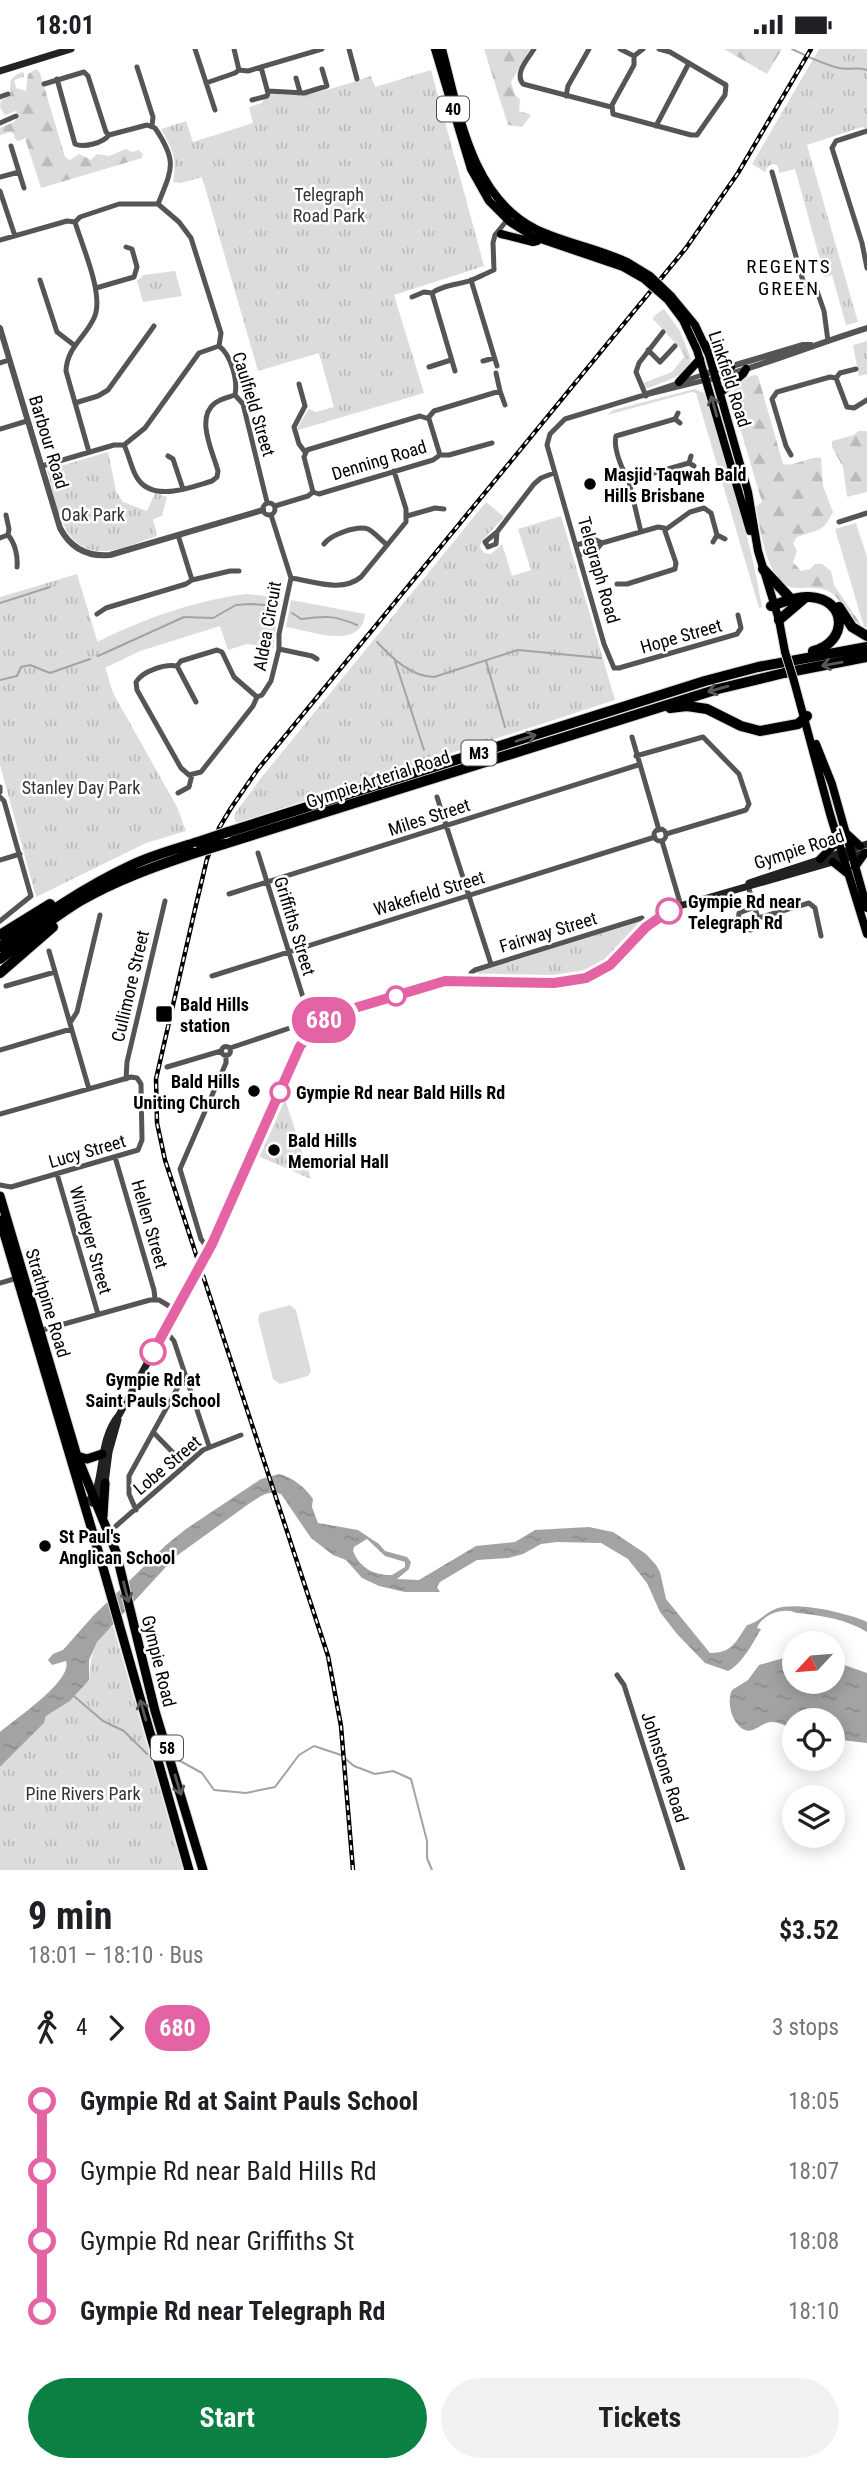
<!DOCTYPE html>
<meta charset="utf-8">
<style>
:root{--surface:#fff;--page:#f2f2f2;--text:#202124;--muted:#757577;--accent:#0b8043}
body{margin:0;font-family:"Roboto Condensed",sans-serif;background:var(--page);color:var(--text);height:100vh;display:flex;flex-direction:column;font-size:26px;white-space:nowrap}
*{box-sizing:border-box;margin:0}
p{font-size:23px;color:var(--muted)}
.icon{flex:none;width:38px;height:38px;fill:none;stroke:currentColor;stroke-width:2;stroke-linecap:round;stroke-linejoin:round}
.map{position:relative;height:1821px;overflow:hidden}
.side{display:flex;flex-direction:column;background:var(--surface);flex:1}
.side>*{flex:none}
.badge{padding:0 14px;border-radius:23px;font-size:24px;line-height:46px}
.needle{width:46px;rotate:244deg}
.buttons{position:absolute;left:782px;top:1582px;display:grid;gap:14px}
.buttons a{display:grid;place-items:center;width:63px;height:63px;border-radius:50%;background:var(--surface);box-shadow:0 4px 18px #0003;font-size:35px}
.map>.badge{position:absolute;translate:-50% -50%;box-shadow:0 0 0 4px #fff}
.legs{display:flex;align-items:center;gap:10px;height:77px;padding:0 28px;font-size:23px}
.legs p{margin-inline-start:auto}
.headline{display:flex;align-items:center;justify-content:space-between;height:119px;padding:0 28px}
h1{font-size:38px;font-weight:700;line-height:52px}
.button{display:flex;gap:14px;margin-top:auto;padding:14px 28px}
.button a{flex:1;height:80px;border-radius:42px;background:var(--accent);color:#fff;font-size:28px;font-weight:700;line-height:80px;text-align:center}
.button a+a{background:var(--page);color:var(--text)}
ul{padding:0 28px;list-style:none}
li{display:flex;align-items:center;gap:24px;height:70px;font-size:26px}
li i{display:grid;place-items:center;width:10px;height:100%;margin:0 9px;background:currentColor}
li i::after{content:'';width:18px;height:18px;margin:-9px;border:5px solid;border-radius:50%;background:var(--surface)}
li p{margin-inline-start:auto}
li:first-child i{background:linear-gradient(#0000 50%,currentColor 0)}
li:last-child i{background:linear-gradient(currentColor 50%,#0000 0)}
.status{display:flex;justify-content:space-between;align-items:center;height:49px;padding:0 35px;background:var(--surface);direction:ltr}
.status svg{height:19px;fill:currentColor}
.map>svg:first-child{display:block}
.green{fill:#dcdcdc}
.forest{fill:url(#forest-firs)}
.park{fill:url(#park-tufts)}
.water{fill:url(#water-ripples);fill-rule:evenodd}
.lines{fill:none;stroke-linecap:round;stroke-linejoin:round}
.stream{stroke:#a3a3a3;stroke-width:2}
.primary-casing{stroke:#dbdbdb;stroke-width:10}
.trunk-casing{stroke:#dbdbdb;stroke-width:11}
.motorway-casing{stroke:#dbdbdb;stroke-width:12}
.minor{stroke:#555;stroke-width:5}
.tertiary{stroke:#555;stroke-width:6}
.secondary{stroke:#222;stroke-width:7}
.primary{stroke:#000;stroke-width:8}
.trunk{stroke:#000;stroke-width:9}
.motorway{stroke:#000;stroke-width:10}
.rail-casing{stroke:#000;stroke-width:4.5}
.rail{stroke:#fff;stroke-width:2;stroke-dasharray:5;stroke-linecap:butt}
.primary-bridge-casing{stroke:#dbdbdb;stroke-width:10;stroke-linecap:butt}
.motorway-bridge-casing{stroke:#dbdbdb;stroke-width:12;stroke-linecap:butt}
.secondary-bridge{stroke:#222;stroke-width:7}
.primary-bridge{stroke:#000;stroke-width:8}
.motorway-bridge{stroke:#000;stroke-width:10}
.oneway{stroke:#595959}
.line-1-casing{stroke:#fff;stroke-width:16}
.line-1{stroke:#e463a4;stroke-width:10}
.poi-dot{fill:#000;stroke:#fff;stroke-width:2.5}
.stop-1-dot{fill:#fff;stroke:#e463a4;stroke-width:3.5}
.labels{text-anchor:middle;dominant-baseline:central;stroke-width:5;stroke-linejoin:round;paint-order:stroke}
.shield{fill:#fff;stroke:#4c4c4c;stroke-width:2}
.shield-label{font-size:16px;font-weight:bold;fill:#000}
.park-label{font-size:18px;fill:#333;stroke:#fff}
.street-label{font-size:18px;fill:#000;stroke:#fff}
.poi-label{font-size:18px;font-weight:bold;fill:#000;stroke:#fff;text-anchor:start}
.stop-label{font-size:18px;font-weight:bold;fill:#000;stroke:#fff;text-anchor:start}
.neighbourhood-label{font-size:19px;letter-spacing:2px;fill:#000;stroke:#fff}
</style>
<div class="status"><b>18:01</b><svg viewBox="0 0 49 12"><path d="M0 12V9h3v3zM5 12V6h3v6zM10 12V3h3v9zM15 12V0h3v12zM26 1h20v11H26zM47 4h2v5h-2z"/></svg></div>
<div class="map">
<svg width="867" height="1821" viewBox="0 0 867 1821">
<defs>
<pattern id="forest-firs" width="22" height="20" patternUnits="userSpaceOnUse" patternTransform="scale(1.75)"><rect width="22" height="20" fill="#dcdcdc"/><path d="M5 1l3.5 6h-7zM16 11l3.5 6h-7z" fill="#bbb"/></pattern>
<pattern id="park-tufts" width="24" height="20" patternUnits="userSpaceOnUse" patternTransform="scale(1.75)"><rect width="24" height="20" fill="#dcdcdc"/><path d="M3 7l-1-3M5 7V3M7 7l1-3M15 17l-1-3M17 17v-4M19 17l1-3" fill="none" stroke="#bbb"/></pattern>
<pattern id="water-ripples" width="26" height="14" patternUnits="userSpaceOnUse" patternTransform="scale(1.75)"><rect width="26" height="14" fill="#a3a3a3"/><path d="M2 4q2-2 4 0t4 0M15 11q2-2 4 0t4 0" fill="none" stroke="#8b8b8b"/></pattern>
</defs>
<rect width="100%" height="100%" fill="#fff"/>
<path class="green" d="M654,267L680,295L687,309L691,310C686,329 662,333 646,340L643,334L672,323L684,308L680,299L653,270Z
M695,340L704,344C726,415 750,485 762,558L759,559L696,344L692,343L607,366L613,361Z
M856,474L867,508V578H864L835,480Z
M247,545L280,549L273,599L247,595L228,601L220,577L140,602L105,619L97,593C143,570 196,551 247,545Z
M291,551L365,565C362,602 311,582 286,578Z
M290,1256L296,1261L311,1322L308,1327L280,1335L273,1330L258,1270L260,1264Z"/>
<path class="forest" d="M484,0H530L511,33L515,46L520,50L519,62L531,66L522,78L508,76Z
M724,0H782L767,25Z
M36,20L40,24L65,108L70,111L79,105L91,111L97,105L109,107L126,100L132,103L139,101L143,105L142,109L41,139L25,89L19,92L15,90L14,85L10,83L0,86V79L14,73L18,67L16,62L5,66L0,58L1,52L11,45C9,31 10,29 22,23L24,24V28L14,31L16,39L26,42L28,25Z
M664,260L680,282L691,310H687L680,295L654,267Z
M755,326L758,327L783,415C796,418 808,407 821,409L823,437L833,463C822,485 818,480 797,488L793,494L797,502L793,513L801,522L810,520L815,515H822L831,522L834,536L862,577C849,572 844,555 834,546C824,537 810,539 797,539C767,539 761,481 756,458L762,453L732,352C731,339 743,328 755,326Z
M858,382H867V443L847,448L843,418L832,398V392L854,386Z"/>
<path class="park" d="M819,0H867V80L862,78L807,96L858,273L846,276L832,226L825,228L795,120L779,124L778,117L774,115L768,117L765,123L752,115Z
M431,21L484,217L394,246L424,344L298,381V377L309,360L316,363L334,358L319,304L258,322L202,128L181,134L173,133C177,109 173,101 161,80L186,72L193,93L253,74L249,58L262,54L263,51L273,44C307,51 339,37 371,27L375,38Z
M175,222L182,247L143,253L137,232L144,226Z
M867,292V325L859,327L853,296Z
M108,403L116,442L123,453L147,462L155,444L167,448L162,467L153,470L157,487C141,492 122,501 105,502C61,505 56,452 47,421Z
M486,453L504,468L481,493L480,498L484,504L491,505L502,495L512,527L531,521L518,480L561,467L615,651L236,774L234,768L236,763L261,729Z
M77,525L113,644L177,758L186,782L146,794L36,848L0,716V548Z
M653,867C639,883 625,902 608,914C573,939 525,930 485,929L477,925L478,923L638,873H644L648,868Z
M283,1051L286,1053L311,1130L258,1107Z
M113,1577L183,1821H0V1718L44,1674L46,1667L70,1652L89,1631C91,1611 92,1587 113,1577Z"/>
<path class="water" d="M279,1425C292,1428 306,1439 313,1450L312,1458L318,1474L358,1481L379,1495L385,1502L407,1508L411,1513L409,1520L397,1530L419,1531L476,1497L515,1493L535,1481L589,1478L613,1483L646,1505L656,1516L660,1523L666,1550L710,1604C733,1604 736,1592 747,1576C758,1574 765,1564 775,1560C796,1552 847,1564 867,1573V1583C845,1570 824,1567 799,1564C794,1564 793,1562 789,1562C777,1560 761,1568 757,1579L761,1580C753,1594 742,1615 728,1622L705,1614L677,1585L660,1563L647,1534L628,1510L601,1494L557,1493L541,1495L523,1505L508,1509L477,1511L440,1533L437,1538L440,1543H405L379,1537L362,1529L346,1511L333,1506L311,1489L281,1445C268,1441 261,1447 250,1454L175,1508L97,1593L89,1611V1631L70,1652L46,1667L44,1674L0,1718V1683C15,1670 73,1632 66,1612L52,1616L48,1611L53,1605L63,1601L93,1567L166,1496L186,1480L261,1430ZM367,1490L385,1507L405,1513V1518L392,1526C373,1526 360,1519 353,1502L354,1498Z
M794,1606V1633H833V1612L867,1624V1694L833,1690V1671H794V1680C788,1678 779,1673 772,1673C763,1672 754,1685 745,1681C732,1676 726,1653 732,1641L748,1631L759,1616Z"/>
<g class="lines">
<path class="stream" d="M792,0C807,7 822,15 839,19C849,21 857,18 867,21
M0,554L50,538
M292,564L301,570C325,567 334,566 357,576
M377,593C391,608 411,628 434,628L518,601L601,609
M98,607L184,568L213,569L236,556L250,555L266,556L277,563
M395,612L424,701
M486,612L505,678
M0,631L17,627L21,618L30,616L50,624L90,610
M75,1648L103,1672L124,1682L147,1705
M173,1708L202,1724L214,1741L246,1744L275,1738L299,1706L314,1697L341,1706L354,1717L375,1725L393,1722L411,1730L427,1792V1809L432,1821"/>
<g class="primary-casing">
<path id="primary" d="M435,0L471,120L489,152L510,173L532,187L623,218
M442,0C459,63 471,148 536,180C565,194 598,199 627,213
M501,185L533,193L537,192
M671,247L695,276L709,306L748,443L758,502L779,571L785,603
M668,251L683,271L697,301L750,482
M705,295L714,301L731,318
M679,333L700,310
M720,344L743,325L746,320
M794,632L830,765L867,885
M816,695L832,735L867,859
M846,784L860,797
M820,810L838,792
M833,813L848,825
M855,818L865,804"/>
</g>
<g class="trunk-casing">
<path id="trunk" d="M0,1147L77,1407L116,1503L155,1662L203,1821
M0,1171L102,1515L189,1821
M77,1407L87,1410L102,1405
M103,1467L105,1434"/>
</g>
<g class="motorway-casing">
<path id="motorway" d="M763,520L789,548
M771,557C783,553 797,547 810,548C847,550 849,593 813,602
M839,558L852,578L867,587
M779,571L806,548
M670,659L687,657L707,660L741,677L760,682L798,675L807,667
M228,783L705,632L758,618L867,598
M224,795L718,640L784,624L867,608
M0,886L50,855
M0,898C42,868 84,838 132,816C153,806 176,800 198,793
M0,910C26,890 52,869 80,852C116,831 156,817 195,804
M0,924L53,878"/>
</g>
<path class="minor" d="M195,0L215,61
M349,0L357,30
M534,0C528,10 514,24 523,35L611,58
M620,0L634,7
M634,7V16L612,56L613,65L691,86H697L725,46L726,36L670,3L659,0
M634,7L643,0
M137,18L153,68L152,77
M239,21L248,22L322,0
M296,29L300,43
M57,30L75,95C84,99 103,94 109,86
M206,34L235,24L239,21L234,0
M44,35L84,23L88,27L106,83L109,86L147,76L155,79C178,113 172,120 158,155
M268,42L304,44L327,37L322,20
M566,47L568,37L589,0
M0,48L8,45
M252,51L267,47L268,44L261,18
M0,74L16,67
M656,77L689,14
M867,82L836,92L832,99L862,194L867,219
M19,123L24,139
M772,123L805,239
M0,128L19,123L11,97
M0,142L15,187
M75,173C82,197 105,247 94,269C85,289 67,298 66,322L89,403
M0,191L67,172L75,173L80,168L119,155H158L179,173L191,189L221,284L219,297C231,306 238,331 235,346L243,355L267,453
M40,231L57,283L74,296
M471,231L497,317
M96,239L134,228L137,218L132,200L126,198
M432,244L455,322
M788,244L809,238L816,239L824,262L828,292
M412,248L424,243L432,244C444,235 459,236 472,231C479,228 487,224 494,221L493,194L495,186L508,170
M648,301L660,313L675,297
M483,312L494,309
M0,314L9,311
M429,318L451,311
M496,324L500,342
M836,329L847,358L854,359L867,351
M706,331L641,347L565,370L550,385L547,396L604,595L614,619H619L737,585L741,579L738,566
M299,335L305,357L294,378L299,395L305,403
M645,345L705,325
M646,347L636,323L639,314L663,283
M75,354L98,347L108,341L154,277
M678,364L675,370L680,374
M428,369L434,362L500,342L505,356
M0,380L27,372
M124,396C129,406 131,418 136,427C151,455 191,438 212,432L217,428L218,422C213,403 195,369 215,354C220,350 229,348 235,346
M791,406L786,397L772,350L777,343L830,328L836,329L840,324L856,320
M168,407L173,410L183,440
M691,407L689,414L694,417
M42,417L114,396H124L145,379L199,304L219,297
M630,432C622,422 613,399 616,387L675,370
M313,443L304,408L307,401L420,367L429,370L440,406
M263 460a6 6 0 1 1 12 0a6 6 0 1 1-12 0Z
M275,457L308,447L313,443L319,445L433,411L440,406H449L492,394
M407,467L435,459L444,460
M839,473L867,464
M665,481L690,463L704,459L711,464L717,486
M497,483L496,495L488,498L485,493L497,483L534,435L541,429L554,424
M641,483L629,433L636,429L689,414
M8,486C15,494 18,507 17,518
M178,486L192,531L230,522H239
M0,489L8,486L9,480L6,466
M713,493L717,486L725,490
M324,495C330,486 357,476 368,480C374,483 381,491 386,495
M576,496L596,491L602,494
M579,506L597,500L602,494L658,478L664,479L676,514L675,520L627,535H617
M291,529C313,532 342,544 361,528L406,473V460L394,422
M97,565L106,559L186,535L192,531
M279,600L312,607L317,610
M217,601L222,603L234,628L257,648L253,657L201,723L189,726L181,719L137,641L136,633C143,622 164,615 177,617L181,612Z
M177,617L196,653
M257,648L262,646L271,632L279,600V585L291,529L271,466
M632,688L659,781
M636,707L703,688L739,725L749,755L746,761L666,785
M0,738V743
M178,744L189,738L192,726
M0,748L4,752L31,847L0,872
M437,748L491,915
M654 786a6 6 0 1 1 12 0a6 6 0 1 1-12 0Z
M662,792L681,857
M258,804L306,958V972
M0,811L20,805
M748,837L758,869V874L751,881L743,880L738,873L739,864L755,858
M229,845L638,716
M758,869L809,854L815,859L821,887
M49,902L89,1040
M212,927L655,788
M470,932L471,924L475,921L642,869
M6,937L55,923
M70,974L77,963L100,866
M221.5 1002a4.5 4.5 0 1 1 9 0a4.5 4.5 0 1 1-9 0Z
M230,999L305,974
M0,1001L71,980
M167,1018L221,1002
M126,1030L127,1013L165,852
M0,1065L131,1028L137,1029L141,1035L142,1091L138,1101L11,1138L0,1136
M115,1108L154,1241L155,1250
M57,1125L98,1265
M209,1201L201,1190L180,1120L226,1014V1006
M0,1234L17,1229
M165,1281L174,1292L209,1397
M39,1282L150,1251H159L176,1261
M153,1383L185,1416
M136,1461L129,1445V1427L178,1338L187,1332
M116,1477L203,1401L241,1386
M617,1626L624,1636L683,1821"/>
<path class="tertiary" d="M0,279L60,479C70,498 87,508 110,506L263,461
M705,325L803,296H811
M712,330C765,316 815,295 867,279"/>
<path class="secondary" d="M0,22L71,0
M749,834L867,795
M302,995L315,982L318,974
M204,1211L300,997L302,978L309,970L328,967L445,932L554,934L586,929L610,916L646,878L661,866L676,858L867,803
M90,1450C105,1437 97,1391 119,1366L193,1230
M92,1454L100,1448L105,1434L109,1403L118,1371"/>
<use href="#primary" class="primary"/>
<use href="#trunk" class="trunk"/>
<use href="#motorway" class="motorway"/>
<g class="rail-casing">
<path id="rail" d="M353,1821L341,1677L328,1607L165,1111L157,1074L156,1030L196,856L207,810L219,779L231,759L258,720L686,199L738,124L811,0"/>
</g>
<use href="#rail" class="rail"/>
<g class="primary-bridge-casing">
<path id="primary-bridge" d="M627,213L650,227L671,247
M623,218L644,230L668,251
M785,603L794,632"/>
</g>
<g class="motorway-bridge-casing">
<path id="motorway-bridge" d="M198,793L228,783
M195,804L224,795"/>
</g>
<path class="secondary-bridge" d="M193,1230L204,1211"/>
<use href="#primary-bridge" class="primary-bridge"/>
<use href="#motorway-bridge" class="motorway-bridge"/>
</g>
<defs><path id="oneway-shaft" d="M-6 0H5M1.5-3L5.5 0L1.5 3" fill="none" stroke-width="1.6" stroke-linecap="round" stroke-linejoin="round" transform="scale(1.75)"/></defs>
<g class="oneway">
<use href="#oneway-shaft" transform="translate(714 357) rotate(-106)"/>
<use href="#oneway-shaft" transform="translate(832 615) rotate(170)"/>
<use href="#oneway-shaft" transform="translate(718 640) rotate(164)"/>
<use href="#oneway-shaft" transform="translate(526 689) rotate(-18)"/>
<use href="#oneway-shaft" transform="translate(126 1543) rotate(76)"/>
<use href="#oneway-shaft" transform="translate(143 1661) rotate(-106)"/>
<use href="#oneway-shaft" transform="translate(178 1736) rotate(73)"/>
</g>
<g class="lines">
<g class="line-1-casing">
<path id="line-1" d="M153,1303L212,1195L300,997C310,986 317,975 328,967L445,932L554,934L586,929L610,916L646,878L669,862"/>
</g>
<use href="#line-1" class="line-1"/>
</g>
<g class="poi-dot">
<circle cx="590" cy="435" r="7"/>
<rect x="155" y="956" width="18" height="18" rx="3.5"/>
<circle cx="254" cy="1042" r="7"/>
<circle cx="274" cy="1101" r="7"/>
<circle cx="45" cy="1497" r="7"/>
</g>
<g class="stop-1-dot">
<circle cx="669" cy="862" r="12"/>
<circle cx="396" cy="947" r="9"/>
<circle cx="280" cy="1043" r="9"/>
<circle cx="153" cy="1303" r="12"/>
</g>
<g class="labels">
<g class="shield">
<rect x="437" y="47.5" width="32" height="25" rx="5"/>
<rect x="461.5" y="691.5" width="35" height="25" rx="5"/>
<rect x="151" y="1686.5" width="32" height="25" rx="5"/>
</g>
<g class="shield-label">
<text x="453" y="60">40</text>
<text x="479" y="704">M3</text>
<text x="167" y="1699">58</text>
</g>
<g class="park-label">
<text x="329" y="145">Telegraph<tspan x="329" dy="21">Road Park</tspan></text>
<text x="93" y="465">Oak Park</text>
<text x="81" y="738">Stanley Day Park</text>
<text x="83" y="1744">Pine Rivers Park</text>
</g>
<g class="street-label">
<text transform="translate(730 330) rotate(72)">Linkfield Road</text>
<text transform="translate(254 355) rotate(73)">Caulfield Street</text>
<text transform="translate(49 393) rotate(73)">Barbour Road</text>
<text transform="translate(379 411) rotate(-17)">Denning Road</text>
<text transform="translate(599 521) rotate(74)">Telegraph Road</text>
<text transform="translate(267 577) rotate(-80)">Aldea Circuit</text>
<text transform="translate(681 587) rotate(-16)">Hope Street</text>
<text transform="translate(378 730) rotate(-18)">Gympie Arterial Road</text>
<text transform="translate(429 768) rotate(-18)">Miles Street</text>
<text transform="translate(799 800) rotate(-18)">Gympie Road</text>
<text transform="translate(429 844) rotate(-17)">Wakefield Street</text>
<text transform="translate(295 877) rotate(73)">Griffiths Street</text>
<text transform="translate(548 883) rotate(-17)">Fairway Street</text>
<text transform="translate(130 937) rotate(-77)">Cullimore Street</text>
<text transform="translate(87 1102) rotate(-16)">Lucy Street</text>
<text transform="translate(150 1175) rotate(74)">Hellen Street</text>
<text transform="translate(91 1191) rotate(74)">Windeyer Street</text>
<text transform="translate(48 1254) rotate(73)">Strathpine Road</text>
<text transform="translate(167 1416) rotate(-40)">Lobe Street</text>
<text transform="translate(159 1612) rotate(76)">Gympie Road</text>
<text transform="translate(665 1718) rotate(72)">Johnstone Road</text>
</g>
<g class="poi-label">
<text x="604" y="425">Masjid Taqwah Bald<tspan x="604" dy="21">Hills Brisbane</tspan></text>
<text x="180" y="955">Bald Hills<tspan x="180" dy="21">station</tspan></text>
<text x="240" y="1032" text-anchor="end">Bald Hills<tspan x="240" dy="21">Uniting Church</tspan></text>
<text x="288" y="1091">Bald Hills<tspan x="288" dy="21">Memorial Hall</tspan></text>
<text x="59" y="1487">St Paul's<tspan x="59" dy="21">Anglican School</tspan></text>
</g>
<g class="stop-label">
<text x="688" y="852">Gympie Rd near<tspan x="688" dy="21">Telegraph Rd</tspan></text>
<text x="296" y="1043">Gympie Rd near Bald Hills Rd</text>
<text x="153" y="1330" text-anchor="middle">Gympie Rd at<tspan x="153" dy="21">Saint Pauls School</tspan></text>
</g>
<g class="neighbourhood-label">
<text x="789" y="217">REGENTS<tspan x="789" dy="22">GREEN</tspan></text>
</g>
</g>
</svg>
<div class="buttons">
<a><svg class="needle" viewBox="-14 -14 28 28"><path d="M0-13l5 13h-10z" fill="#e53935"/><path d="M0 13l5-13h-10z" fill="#757577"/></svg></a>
<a><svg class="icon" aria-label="locate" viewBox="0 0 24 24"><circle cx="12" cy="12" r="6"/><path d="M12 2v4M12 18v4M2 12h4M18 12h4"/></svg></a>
<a><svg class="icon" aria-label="layers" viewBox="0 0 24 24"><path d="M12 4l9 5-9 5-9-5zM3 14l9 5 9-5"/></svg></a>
</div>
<b class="badge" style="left:324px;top:971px;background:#e463a4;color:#fff">680</b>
</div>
<section class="side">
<div class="headline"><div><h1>9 min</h1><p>18:01 – 18:10 · Bus</p></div><b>$3.52</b></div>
<div class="legs"><svg class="icon" aria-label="walk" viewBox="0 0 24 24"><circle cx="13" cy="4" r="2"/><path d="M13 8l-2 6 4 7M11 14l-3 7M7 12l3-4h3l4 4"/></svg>4<svg class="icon" aria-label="forward" viewBox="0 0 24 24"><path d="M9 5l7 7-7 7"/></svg><b class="badge" style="background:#e463a4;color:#fff">680</b><p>3 stops</p></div>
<ul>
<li><i style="color:#e463a4"></i><b>Gympie Rd at Saint Pauls School</b><p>18:05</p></li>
<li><i style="color:#e463a4"></i><span>Gympie Rd near Bald Hills Rd</span><p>18:07</p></li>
<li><i style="color:#e463a4"></i><span>Gympie Rd near Griffiths St</span><p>18:08</p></li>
<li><i style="color:#e463a4"></i><b>Gympie Rd near Telegraph Rd</b><p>18:10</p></li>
</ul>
<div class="button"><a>Start</a><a>Tickets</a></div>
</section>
